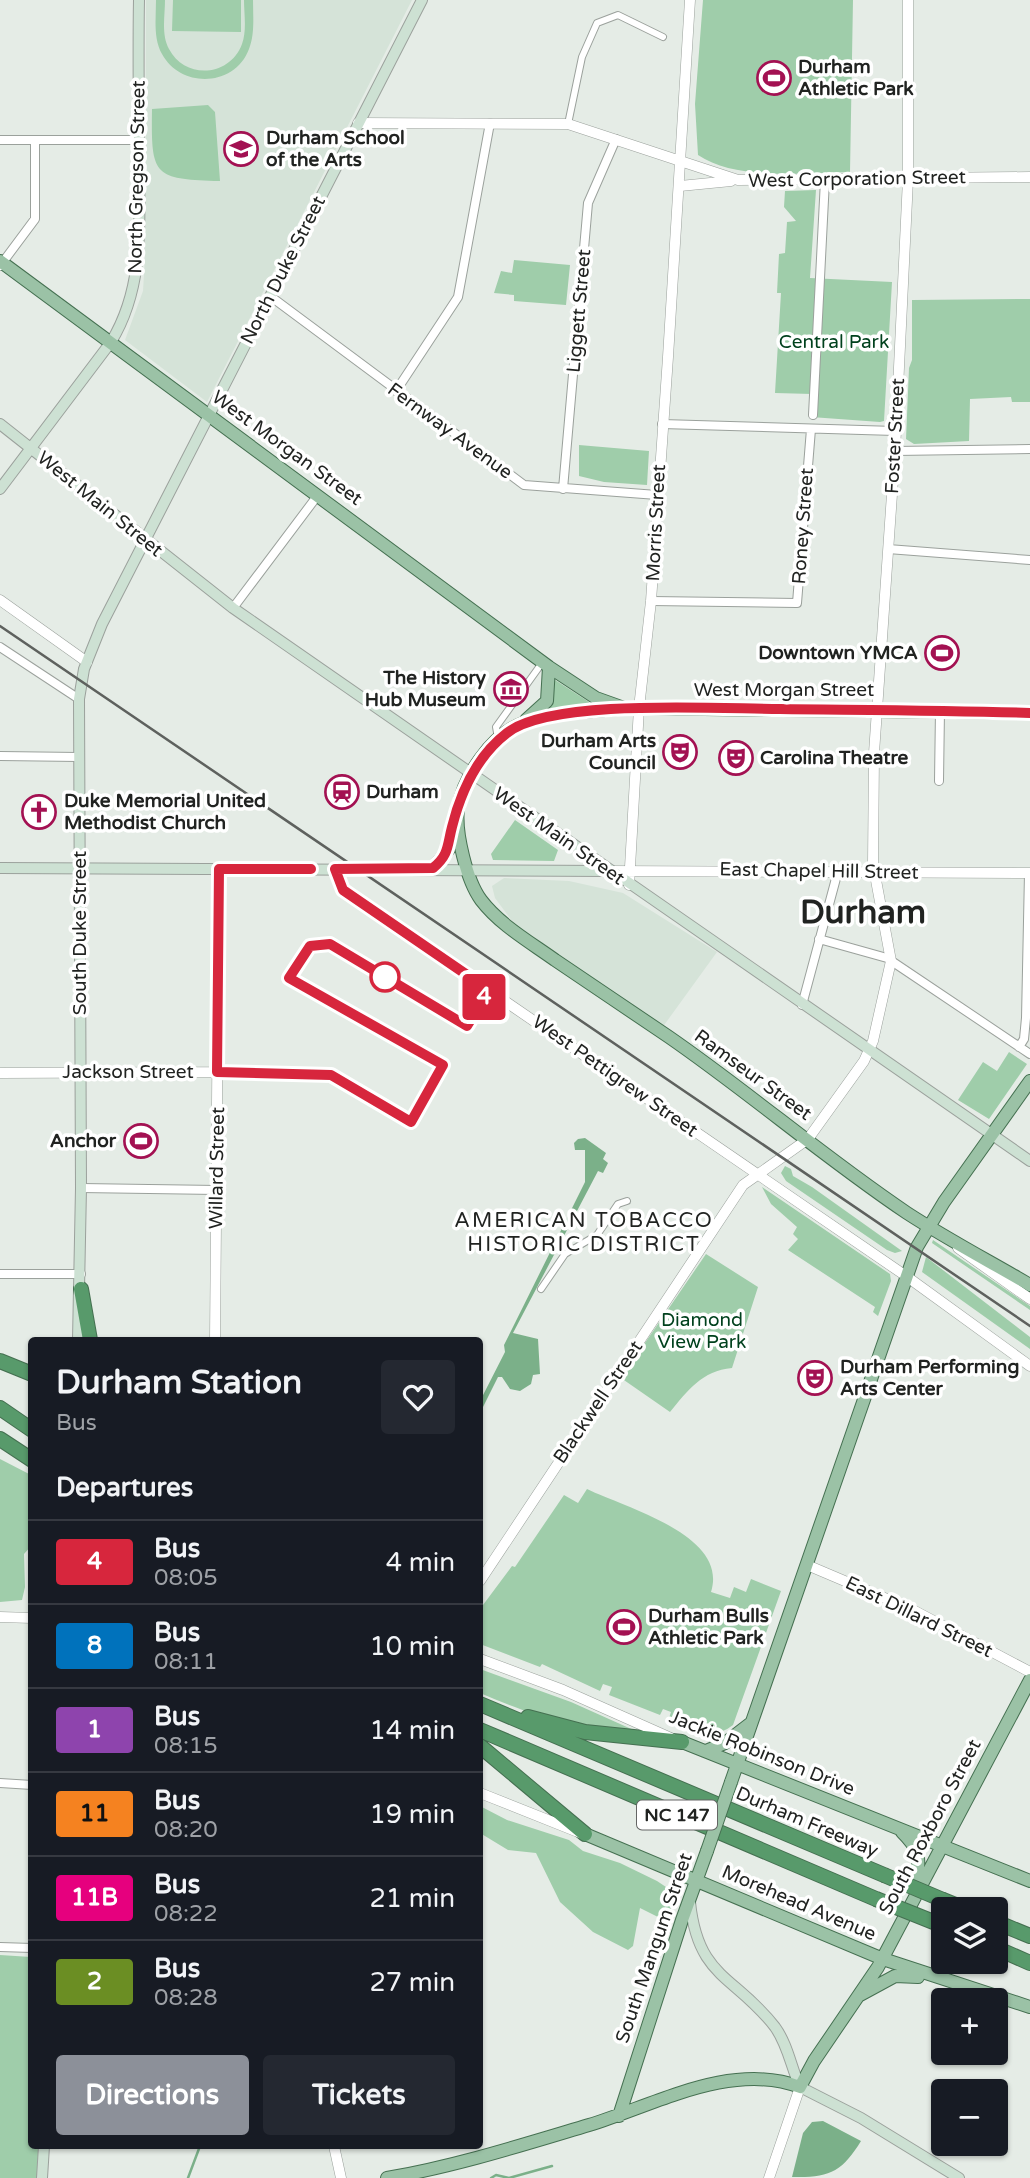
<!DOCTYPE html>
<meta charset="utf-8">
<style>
:root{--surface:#171b24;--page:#242831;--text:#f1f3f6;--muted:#9ea1a6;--line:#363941;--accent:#8c9099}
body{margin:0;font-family:"Varela Round",sans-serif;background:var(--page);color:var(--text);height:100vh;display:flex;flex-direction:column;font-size:26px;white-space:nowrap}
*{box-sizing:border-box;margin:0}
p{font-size:23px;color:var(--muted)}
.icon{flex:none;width:38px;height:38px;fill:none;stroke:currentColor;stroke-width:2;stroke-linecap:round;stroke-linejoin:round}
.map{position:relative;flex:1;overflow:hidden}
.details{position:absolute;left:28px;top:1337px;width:455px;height:812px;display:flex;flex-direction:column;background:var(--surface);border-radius:7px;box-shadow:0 2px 5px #0004}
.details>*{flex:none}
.badge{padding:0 14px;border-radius:5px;font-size:24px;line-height:46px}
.fabs{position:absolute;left:931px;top:1897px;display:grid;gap:14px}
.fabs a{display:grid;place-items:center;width:77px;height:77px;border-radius:7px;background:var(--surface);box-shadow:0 2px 5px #0004;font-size:35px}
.map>.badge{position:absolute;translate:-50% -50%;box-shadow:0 0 0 4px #fff}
h2{padding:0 28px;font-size:26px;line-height:63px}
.round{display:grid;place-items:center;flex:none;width:74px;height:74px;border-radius:7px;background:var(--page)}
.summary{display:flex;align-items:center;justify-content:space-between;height:119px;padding:0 28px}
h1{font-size:33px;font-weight:700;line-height:52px}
.cta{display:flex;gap:14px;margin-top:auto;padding:14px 28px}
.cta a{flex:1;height:80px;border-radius:7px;background:var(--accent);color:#fff;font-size:28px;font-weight:700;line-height:80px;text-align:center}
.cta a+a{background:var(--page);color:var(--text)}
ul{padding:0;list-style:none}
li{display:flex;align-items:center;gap:21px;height:84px;padding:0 28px;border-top:2px solid var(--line)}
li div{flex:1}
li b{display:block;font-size:26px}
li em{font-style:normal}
li .badge{min-width:77px;font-weight:700;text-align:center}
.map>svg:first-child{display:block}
.built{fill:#d5e3d8}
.green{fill:#9fcdaa}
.water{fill:#7bb089}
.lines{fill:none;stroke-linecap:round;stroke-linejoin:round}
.stream{stroke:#7bb089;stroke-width:2.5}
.pedestrian-casing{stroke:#9ba19c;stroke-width:8}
.minor-casing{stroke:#9ba19c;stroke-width:10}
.tertiary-casing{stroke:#9ba19c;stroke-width:11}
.secondary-casing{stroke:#9ba19c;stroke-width:12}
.primary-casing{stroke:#457051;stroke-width:14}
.motorway-casing{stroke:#457051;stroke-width:16}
.pedestrian{stroke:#fff;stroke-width:6}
.minor{stroke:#fff;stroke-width:8}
.tertiary{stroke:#fff;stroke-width:10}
.secondary{stroke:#cde1d3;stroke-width:10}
.primary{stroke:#9bc2a6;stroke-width:12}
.motorway{stroke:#589a6b;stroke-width:14}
.rail{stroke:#5e615e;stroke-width:2.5}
.primary-bridge-casing{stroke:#457051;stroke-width:14;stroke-linecap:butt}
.motorway-bridge-casing{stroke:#457051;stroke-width:16;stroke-linecap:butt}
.primary-bridge{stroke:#9bc2a6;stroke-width:12}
.motorway-bridge{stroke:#589a6b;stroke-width:14}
.line-casing{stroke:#fff;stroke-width:16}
.line{stroke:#d7263d;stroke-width:10}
.stop-dot{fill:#fff;stroke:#d7263d;stroke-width:3.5}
.labels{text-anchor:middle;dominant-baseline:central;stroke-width:7;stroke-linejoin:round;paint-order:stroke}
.shield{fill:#fff;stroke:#646564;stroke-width:2}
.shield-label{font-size:18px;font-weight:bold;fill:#212321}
.poi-label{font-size:19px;font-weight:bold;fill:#212321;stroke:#fff;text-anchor:start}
.street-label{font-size:19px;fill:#212321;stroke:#fff}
.park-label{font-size:19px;fill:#00411d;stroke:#fff}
.neighbourhood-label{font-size:21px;letter-spacing:2px;fill:#212321;stroke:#fff}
.town-label{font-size:33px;font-weight:bold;fill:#212321;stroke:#fff}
</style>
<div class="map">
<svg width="1030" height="2178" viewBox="0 0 1030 2178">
<rect width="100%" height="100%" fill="#e5ece6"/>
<path class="built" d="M146,0H412L207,402L125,340L143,291L145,258Z
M504,878L569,881L623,893L717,952L662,1028L515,925L495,898L492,886Z"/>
<path class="green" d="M156,0H165C165,16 161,34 169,49C185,80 230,77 242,44C247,31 244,13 244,0H253C253,16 255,34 249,49C235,87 181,89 162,54C153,38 156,18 156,0Z
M173,0H241V32L172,31Z
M703,0H853L850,172C806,173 736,181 698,155L695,104Z
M208,105L215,112L220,181C153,179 151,176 152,109Z
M816,190L810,278L892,282L884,421L880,422L811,417L812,394L775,393L781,293H777L779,254L785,253L787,222L796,221L784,207L785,191Z
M514,260L570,265L566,305L514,301V295L494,293L501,271L512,273Z
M1030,299V402H1012L1011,397L970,399L969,441L914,444L906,439L909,368L912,360V300Z
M579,445L649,451L647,485L604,482L579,476Z
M552,678L589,702L588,706L546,711Z
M515,820L558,850L554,861L493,860L491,854Z
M1009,1052L1027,1064L989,1119L958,1100L983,1062L997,1071Z
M785,1166L791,1169L793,1176L812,1187L902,1251L895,1253L887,1250L786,1181L781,1173Z
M762,1187L890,1274L891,1281L878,1316L873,1312L875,1307L788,1250L798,1239L793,1234L797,1227L771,1204Z
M933,1240L1030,1306V1310L932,1243Z
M706,1254L758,1287L732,1368C702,1371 688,1390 670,1412L621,1378Z
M926,1257L1030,1337V1349L922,1272Z
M0,1459L31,1475L32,1545L24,1554L25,1587L22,1600L0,1602Z
M587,1489C626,1508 729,1535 711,1592L730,1598L734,1587L746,1592L751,1579L781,1591L733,1725C710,1743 692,1728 669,1718L671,1712L663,1709L660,1715L609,1695L612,1687L603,1684L600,1691L542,1664L540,1667L480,1644V1609L512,1566L515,1567L564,1495L578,1503Z
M480,1669L571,1702L638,1732C584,1733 529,1714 480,1693Z
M480,1806L507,1820L569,1840L583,1851L620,1863L657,1881L669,1889L671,1895V1918L666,1921L640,1908L633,1946L628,1950L593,1932L560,1902L536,1853L508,1850L480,1833Z
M0,1955L31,1957L32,2146H39L37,2178H0Z"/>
<path class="water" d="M585,1138L606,1153L603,1159L608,1163L603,1173L598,1171L513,1333L538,1339L540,1374L533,1375L531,1384L520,1391L510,1389L502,1377H498L480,1413V1401L505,1352L504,1345L585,1182V1150H575L574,1143L578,1139Z
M823,2121L861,2141C842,2172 829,2178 792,2177L803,2133L812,2122Z"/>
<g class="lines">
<path class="stream" d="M188,2178L200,2146
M491,2178L496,2175L509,2178L552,2166"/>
<g class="pedestrian-casing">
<path id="pedestrian" d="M568,124L582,57L597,23L618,15L663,37
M498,738L496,727L542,663
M541,1289L565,1254L597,1235L618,1204L627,1201"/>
</g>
<g class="minor-casing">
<path id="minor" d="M0,140H139
M0,266L35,219V140
M270,296L524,485L657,495
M396,391L458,297L490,123
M813,415L825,180
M662,424L895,431
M895,451L1030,449
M563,489L588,203L616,139
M888,549L1030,560
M651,601L797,603L811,429
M233,608L318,495
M0,647L79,699
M0,756L79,757
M939,781L940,710
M819,939L887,958L1030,1054
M802,1005L838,871
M1019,1047L1024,1039L1026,1018L1029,873
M217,1072L331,1075L411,1122
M81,1188L217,1190
M0,1274H81
M0,1783L32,1785
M0,1947L32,1948"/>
</g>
<g class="tertiary-casing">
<path id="tertiary" d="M358,123L568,124L738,180L1030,177
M680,186L731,181
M0,600L87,662
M335,868L339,885L350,895L906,1276L1030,1366
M609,871L1030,873
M629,885L639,708L651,601L668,357L690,0
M0,1073L217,1072
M958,1248L1030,1299
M215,1340L219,869
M807,1565L913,1610L1030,1672
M480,1581L743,1185L808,1139L864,1061L873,1041L891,961L873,864L874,753L895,451L908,179V0
M0,1617L32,1618
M480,1659L563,1690L671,1738
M480,1793L583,1834
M334,2146L341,2178
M769,2178L800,2087"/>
</g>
<g class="secondary-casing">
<path id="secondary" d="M0,424L233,608L1030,1161
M0,489L111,342C146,285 139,219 139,155C139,103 138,52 139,0
M0,868L608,871
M78,1340L81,1188L79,699L84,669L102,624L422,0
M690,1902C698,1979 735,1975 775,2027C788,2045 791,2067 800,2087L861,2118L959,2178
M42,2178L44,2146"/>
</g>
<g class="primary-casing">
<path id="primary" d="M0,261L549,667L596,698L624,708L1030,713
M617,709C586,712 551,712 523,723C491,735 463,777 458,809C455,833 467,881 481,900C500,925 530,942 555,960C593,986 631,1011 669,1037C750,1093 825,1158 907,1213C947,1239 989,1261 1030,1285
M526,720L547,701L549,667
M433,868L449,849L456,816
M682,1742L1030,1881
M706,1751L725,1743L751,1723
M731,1782L917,1247L944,1202L1030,1081
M902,1832C931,1861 910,1864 922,1886
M585,1834L883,1959L1030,2007
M860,1995L895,1976L918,1977
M619,2116L682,1920L707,1851
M387,2178C456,2166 522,2145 589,2125C655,2105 731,2061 800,2087L814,2061L878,1967L1030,1680"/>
</g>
<g class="motorway-casing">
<path id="motorway" d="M81,1289L90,1340
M0,1361L32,1374
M0,1408L32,1430
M0,1439L32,1460
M480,1704L884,1875
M528,1717L585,1732L682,1742
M480,1730L876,1899
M480,1746L585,1834
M943,1900L965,1909
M996,1922L1030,1936
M996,1948L1030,1963"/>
</g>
<use href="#pedestrian" class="pedestrian"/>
<use href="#minor" class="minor"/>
<use href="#tertiary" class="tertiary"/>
<use href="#secondary" class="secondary"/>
<use href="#primary" class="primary"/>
<use href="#motorway" class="motorway"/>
<path class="rail" d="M0,626L1030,1326"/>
<g class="primary-bridge-casing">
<path id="primary-bridge" d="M707,1851L731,1782"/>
</g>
<g class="motorway-bridge-casing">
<path id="motorway-bridge" d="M884,1875L943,1900
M876,1899L936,1923"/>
</g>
<use href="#primary-bridge" class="primary-bridge"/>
<use href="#motorway-bridge" class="motorway-bridge"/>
</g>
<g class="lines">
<g class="line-casing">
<path id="line" d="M311,869H219L217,1072L331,1075L411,1122L443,1065L289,978L310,946L330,944L467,1026L489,990L343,890L335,869L433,868C449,855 447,846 452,827C461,791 477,756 507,733C551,698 720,709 780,709C863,710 947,710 1030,713"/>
</g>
<use href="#line" class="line"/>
</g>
<defs>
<g id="stadium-ring" transform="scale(1.75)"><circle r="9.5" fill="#fff" stroke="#a31152" stroke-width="1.5"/><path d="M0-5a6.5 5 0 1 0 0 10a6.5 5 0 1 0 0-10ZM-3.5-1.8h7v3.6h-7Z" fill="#a31152"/></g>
<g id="school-ring" transform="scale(1.75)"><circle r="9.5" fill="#fff" stroke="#a31152" stroke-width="1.5"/><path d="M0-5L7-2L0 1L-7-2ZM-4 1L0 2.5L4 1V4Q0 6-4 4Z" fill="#a31152"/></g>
<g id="museum-ring" transform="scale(1.75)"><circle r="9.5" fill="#fff" stroke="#a31152" stroke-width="1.5"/><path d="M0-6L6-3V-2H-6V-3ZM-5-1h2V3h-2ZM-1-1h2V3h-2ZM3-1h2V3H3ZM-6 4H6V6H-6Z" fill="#a31152"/></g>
<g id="theatre-ring" transform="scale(1.75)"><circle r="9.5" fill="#fff" stroke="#a31152" stroke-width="1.5"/><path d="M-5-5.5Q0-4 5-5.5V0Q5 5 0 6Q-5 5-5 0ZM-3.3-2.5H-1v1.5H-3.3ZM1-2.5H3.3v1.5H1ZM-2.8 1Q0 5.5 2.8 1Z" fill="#a31152"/></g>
<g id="station-ring" transform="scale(1.75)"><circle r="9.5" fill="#fff" stroke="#a31152" stroke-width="1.5"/><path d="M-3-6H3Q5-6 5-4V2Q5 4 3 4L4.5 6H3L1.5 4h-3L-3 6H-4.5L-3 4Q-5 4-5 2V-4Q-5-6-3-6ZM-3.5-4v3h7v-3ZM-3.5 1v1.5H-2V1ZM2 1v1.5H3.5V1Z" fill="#a31152"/></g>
<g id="church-ring" transform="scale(1.75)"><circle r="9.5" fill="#fff" stroke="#a31152" stroke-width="1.5"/><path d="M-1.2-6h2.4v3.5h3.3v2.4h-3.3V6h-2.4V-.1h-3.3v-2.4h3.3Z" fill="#a31152"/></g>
</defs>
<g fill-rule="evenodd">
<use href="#stadium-ring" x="774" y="78"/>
<use href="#school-ring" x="241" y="149"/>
<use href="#stadium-ring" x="942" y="653"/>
<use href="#museum-ring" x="511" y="689"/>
<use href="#theatre-ring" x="680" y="752"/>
<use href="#theatre-ring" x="736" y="758"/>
<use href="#station-ring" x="342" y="792"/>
<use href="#church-ring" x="39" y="812"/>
<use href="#stadium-ring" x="141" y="1141"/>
<use href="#theatre-ring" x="815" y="1378"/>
<use href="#stadium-ring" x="624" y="1627"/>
</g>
<circle class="stop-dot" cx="385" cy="977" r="14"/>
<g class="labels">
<rect class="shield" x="637" y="1800.5" width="80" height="29" rx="5"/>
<g class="shield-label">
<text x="677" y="1815">NC 147</text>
</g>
<g class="poi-label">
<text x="798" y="67">Durham<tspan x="798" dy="22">Athletic Park</tspan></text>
<text x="266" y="138">Durham School<tspan x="266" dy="22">of the Arts</tspan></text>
<text x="918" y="653" text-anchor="end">Downtown YMCA</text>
<text x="486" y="678" text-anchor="end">The History<tspan x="486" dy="22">Hub Museum</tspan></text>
<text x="656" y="741" text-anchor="end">Durham Arts<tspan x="656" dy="22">Council</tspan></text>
<text x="760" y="758">Carolina Theatre</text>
<text x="366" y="792">Durham</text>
<text x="64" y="801">Duke Memorial United<tspan x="64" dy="22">Methodist Church</tspan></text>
<text x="116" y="1141" text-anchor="end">Anchor</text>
<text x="840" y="1367">Durham Performing<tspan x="840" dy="22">Arts Center</tspan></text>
<text x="648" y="1616">Durham Bulls<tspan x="648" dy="22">Athletic Park</tspan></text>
</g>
<g class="street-label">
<text transform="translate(137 177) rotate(-89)">North Gregson Street</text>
<text transform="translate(857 179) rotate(-1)">West Corporation Street</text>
<text transform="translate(283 270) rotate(-63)">North Duke Street</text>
<text transform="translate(579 311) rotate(-85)">Liggett Street</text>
<text transform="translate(450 431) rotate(36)">Fernway Avenue</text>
<text transform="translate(895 436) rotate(-87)">Foster Street</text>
<text transform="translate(287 448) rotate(36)">West Morgan Street</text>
<text transform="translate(100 504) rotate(39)">West Main Street</text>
<text transform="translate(656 523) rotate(-87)">Morris Street</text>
<text transform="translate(803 526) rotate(-86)">Roney Street</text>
<text x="784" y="690">West Morgan Street</text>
<text transform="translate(559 836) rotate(35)">West Main Street</text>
<text transform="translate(819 871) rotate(1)">East Chapel Hill Street</text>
<text transform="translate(80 933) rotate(-90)">South Duke Street</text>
<text x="128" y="1072">Jackson Street</text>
<text transform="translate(753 1075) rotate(36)">Ramseur Street</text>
<text transform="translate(615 1076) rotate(35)">West Pettigrew Street</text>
<text transform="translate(217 1168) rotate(-89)">Willard Street</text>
<text transform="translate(598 1402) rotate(-56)">Blackwell Street</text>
<text transform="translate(919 1617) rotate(26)">East Dillard Street</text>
<text transform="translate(762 1753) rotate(22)">Jackie Robinson Drive</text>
<text transform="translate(807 1822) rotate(23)">Durham Freeway</text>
<text transform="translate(930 1827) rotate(-62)">South Roxboro Street</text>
<text transform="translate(799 1903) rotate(23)">Morehead Avenue</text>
<text transform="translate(654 1948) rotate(-71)">South Mangum Street</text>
</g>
<g class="park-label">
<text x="834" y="342">Central Park</text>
<text x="702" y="1320">Diamond<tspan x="702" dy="22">View Park</tspan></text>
</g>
<g class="neighbourhood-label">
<text x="584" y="1220">AMERICAN TOBACCO<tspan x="584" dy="24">HISTORIC DISTRICT</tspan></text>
</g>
<g class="town-label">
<text x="863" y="912">Durham</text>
</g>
</g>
</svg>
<div class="fabs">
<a><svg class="icon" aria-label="layers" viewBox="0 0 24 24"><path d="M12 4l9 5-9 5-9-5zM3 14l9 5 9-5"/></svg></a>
<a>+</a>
<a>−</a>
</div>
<b class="badge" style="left:484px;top:997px;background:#d7263d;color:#fff">4</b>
<section class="details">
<div class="summary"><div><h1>Durham Station</h1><p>Bus</p></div><a class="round"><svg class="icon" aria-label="heart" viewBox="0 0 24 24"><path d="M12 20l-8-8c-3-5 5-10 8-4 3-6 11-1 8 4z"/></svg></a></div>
<h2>Departures</h2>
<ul>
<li><span class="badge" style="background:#d7263d;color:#fff">4</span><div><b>Bus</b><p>08:05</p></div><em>4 min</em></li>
<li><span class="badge" style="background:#0072bc;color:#fff">8</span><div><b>Bus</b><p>08:11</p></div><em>10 min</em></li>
<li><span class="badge" style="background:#8e44ad;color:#fff">1</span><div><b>Bus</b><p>08:15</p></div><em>14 min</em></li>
<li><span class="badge" style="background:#f58220;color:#111">11</span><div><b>Bus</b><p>08:20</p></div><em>19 min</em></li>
<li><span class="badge" style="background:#e6007e;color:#fff">11B</span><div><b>Bus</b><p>08:22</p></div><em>21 min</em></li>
<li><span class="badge" style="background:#6b8e23;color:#fff">2</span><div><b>Bus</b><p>08:28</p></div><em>27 min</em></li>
</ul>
<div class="cta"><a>Directions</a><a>Tickets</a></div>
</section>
</div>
